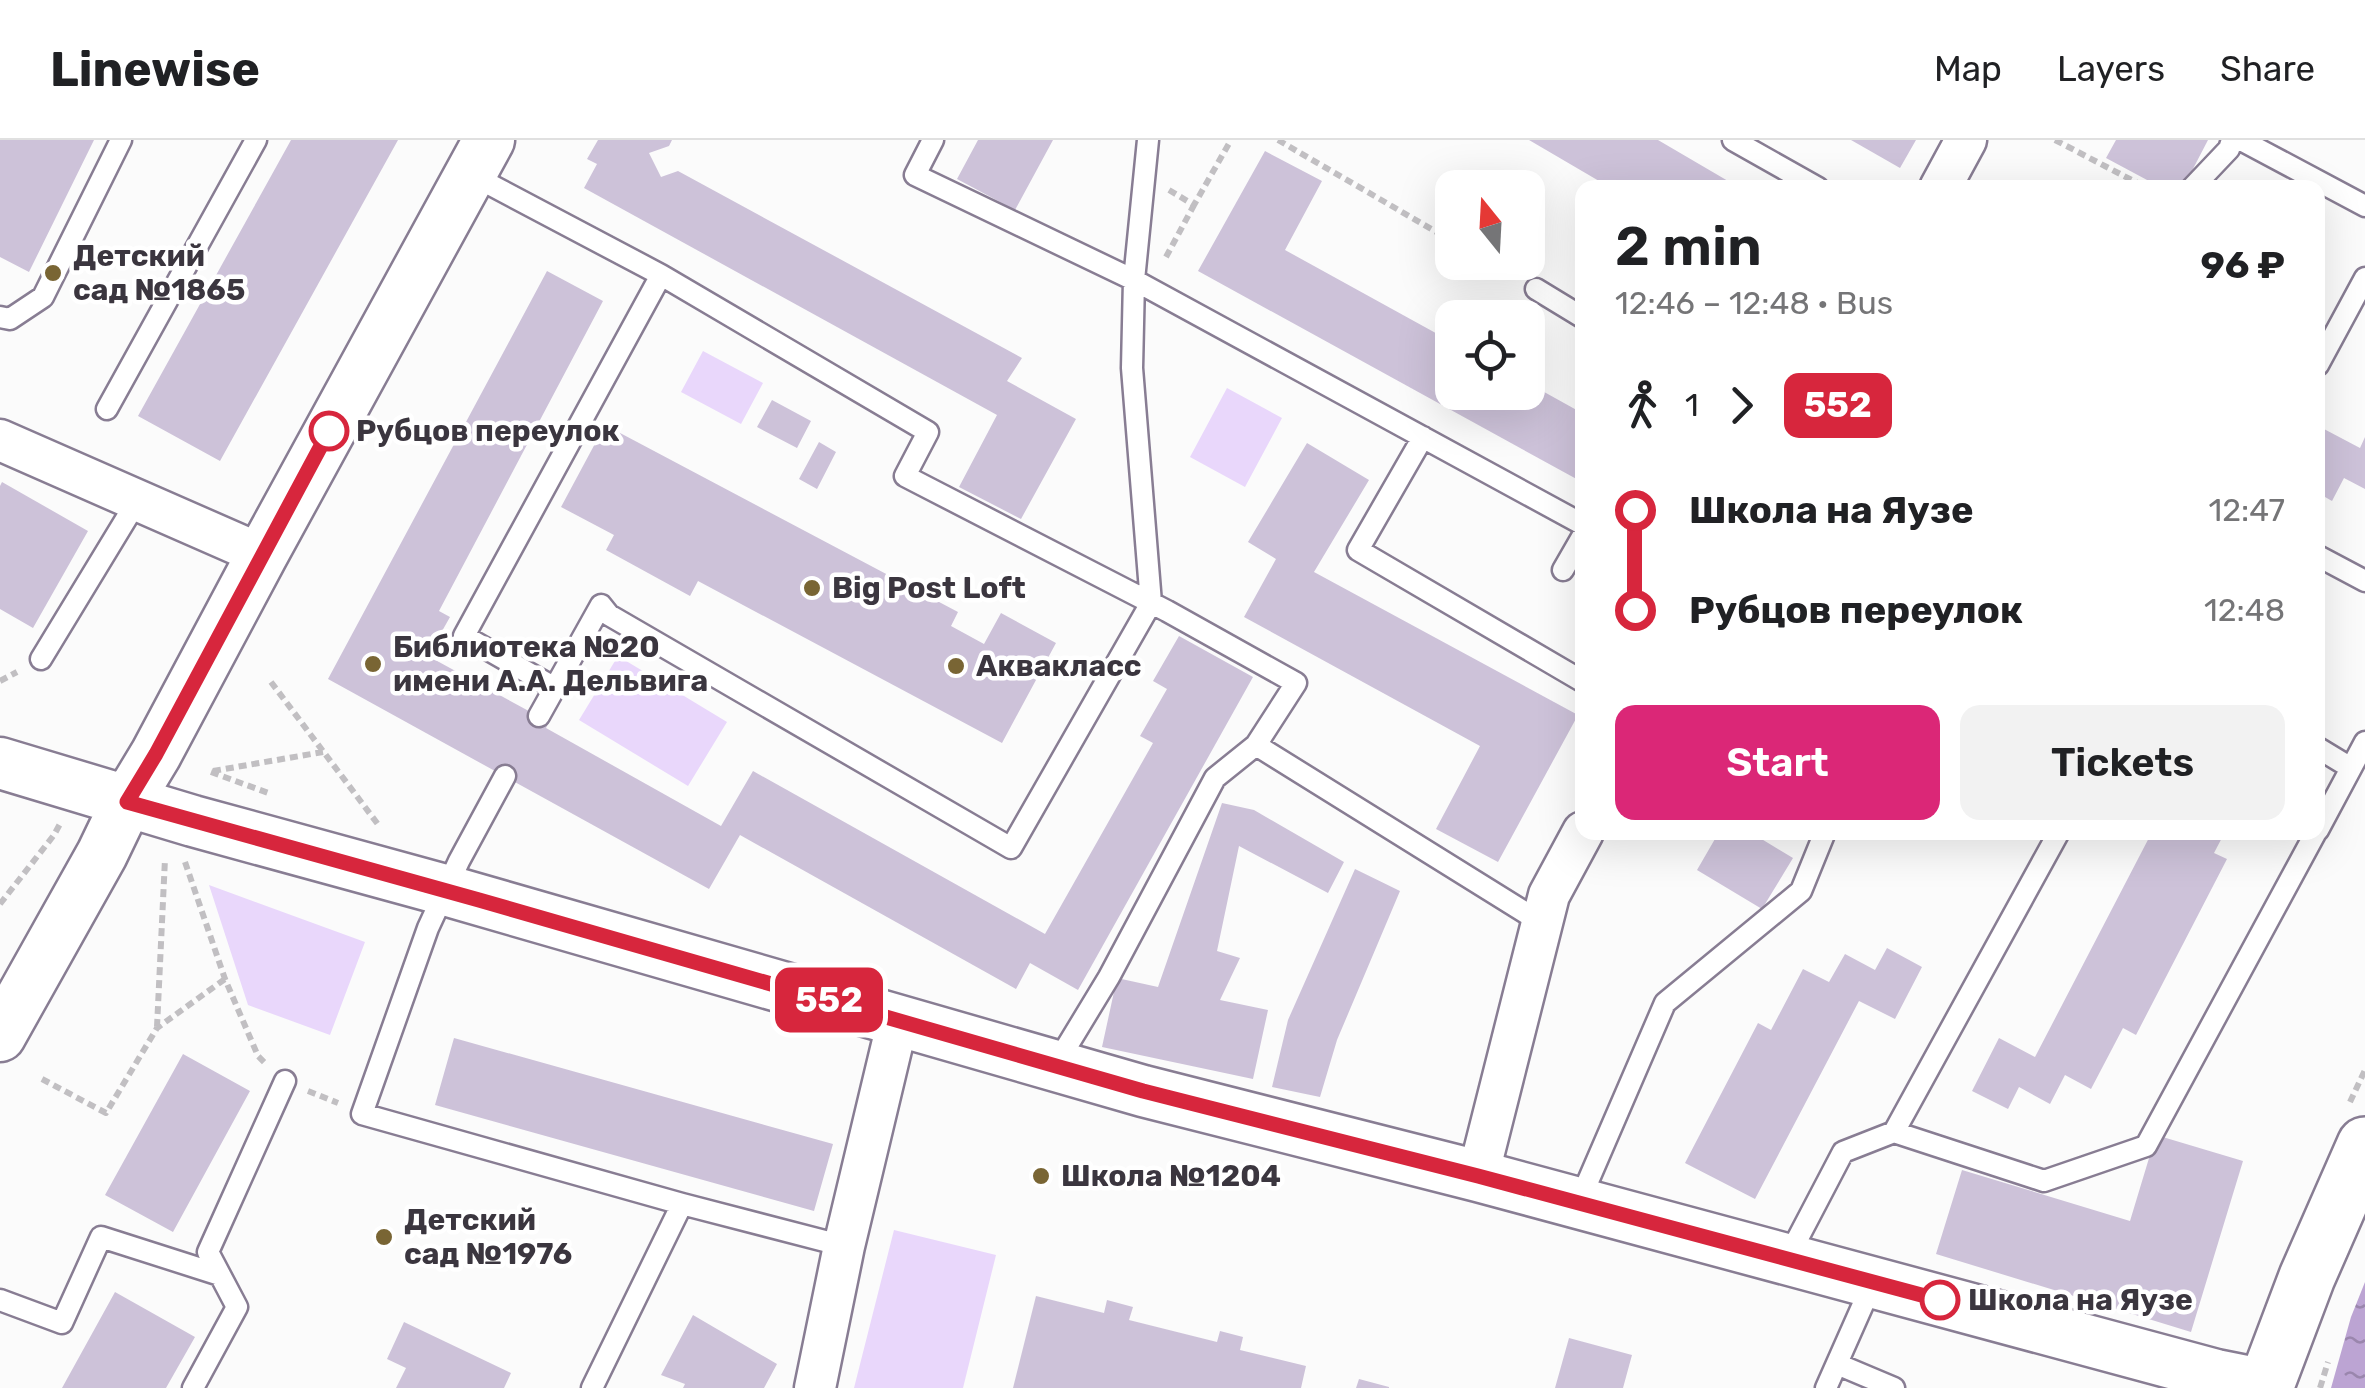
<!DOCTYPE html>
<meta charset="utf-8">
<style>
:root{--surface:#fff;--page:#f2f2f2;--text:#202124;--muted:#757577;--line:#e0e0e0;--accent:#db2777}
body{margin:0;font-family:Rubik,sans-serif;background:var(--page);color:var(--text);height:100vh;display:flex;flex-direction:column;font-size:38px;white-space:nowrap}
*{box-sizing:border-box;margin:0}
p{font-size:32px;color:var(--muted)}
.icon{flex:none;width:55px;height:55px;fill:none;stroke:currentColor;stroke-width:2;stroke-linecap:round;stroke-linejoin:round}
.map{position:relative;flex:1;overflow:hidden}
.panel{position:absolute;left:1575px;top:40px;width:750px;height:660px;display:flex;flex-direction:column;background:var(--surface);border-radius:20px;box-shadow:0 10px 40px #0002}
.panel>*{flex:none}
.badge{padding:0 20px;border-radius:15px;font-size:35px;line-height:65px}
.needle{width:65px;rotate:342deg}
.buttons{position:absolute;left:1435px;top:30px;display:grid;gap:20px}
.buttons a{display:grid;place-items:center;width:110px;height:110px;border-radius:20px;background:var(--surface);box-shadow:0 10px 40px #0002;font-size:50px}
.map>.badge{position:absolute;translate:-50% -50%;box-shadow:0 0 0 5px #fff}
.legs{display:flex;align-items:center;gap:15px;height:110px;padding:0 40px;font-size:32px}
.legs p{margin-inline-start:auto}
.overview{display:flex;align-items:center;justify-content:space-between;height:170px;padding:0 40px}
h1{font-size:55px;font-weight:600;line-height:75px}
.action{display:flex;gap:20px;margin-top:auto;padding:20px 40px}
.action a{flex:1;height:115px;border-radius:20px;background:var(--accent);color:#fff;font-size:40px;font-weight:600;line-height:115px;text-align:center}
.action a+a{background:var(--page);color:var(--text)}
ul{padding:0 40px;list-style:none}
li{display:flex;align-items:center;gap:35px;height:100px;font-size:38px}
li i{display:grid;place-items:center;width:15px;height:100%;margin:0 12px;background:currentColor}
li i::after{content:'';width:25px;height:25px;margin:-12px;border:8px solid;border-radius:50%;background:var(--surface)}
li p{margin-inline-start:auto}
li:first-child i{background:linear-gradient(#0000 50%,currentColor 0)}
li:last-child i{background:linear-gradient(currentColor 50%,#0000 0)}
header{display:flex;align-items:center;gap:60px;box-sizing:border-box;height:140px;padding:0 50px;background:var(--surface);border-bottom:2px solid var(--line)}
header strong{font-size:48px}
nav{display:flex;gap:55px;margin-inline-start:auto;font-size:35px}
.map>svg:first-child{display:block}
.park{fill:#e9d7fb}
.water{fill:url(#water-ripples)}
.building{fill:#cdc2d9}
.lines{fill:none;stroke-linecap:round;stroke-linejoin:round}
.service-casing{stroke:#887d93;stroke-width:25}
.minor-casing{stroke:#887d93;stroke-width:45}
.tertiary-casing{stroke:#887d93;stroke-width:55}
.secondary-casing{stroke:#887d93;stroke-width:60}
.path{stroke:#c1bfc2;stroke-width:6;stroke-dasharray:8 5;stroke-linecap:butt}
.service{stroke:#fff;stroke-width:20}
.minor{stroke:#fff;stroke-width:40}
.tertiary{stroke:#fff;stroke-width:50}
.secondary{stroke:#fff;stroke-width:55}
.line-1-casing{stroke:#fff;stroke-width:22}
.line-1{stroke:#d7263d;stroke-width:15}
.poi-dot{fill:#796534;stroke:#fff;stroke-width:4}
.stop-1-dot{fill:#fff;stroke:#d7263d;stroke-width:5}
.labels{text-anchor:middle;dominant-baseline:central;stroke-width:9;stroke-linejoin:round;paint-order:stroke}
.poi-label{font-size:30px;font-weight:bold;fill:#3b363f;stroke:#fff;text-anchor:start}
.stop-label{font-size:30px;font-weight:bold;fill:#3b363f;stroke:#fff;text-anchor:start}
</style>
<header>
<strong>Linewise</strong>
<nav><a>Map</a><a>Layers</a><a>Share</a></nav>
</header>
<div class="map">
<svg width="2365" height="1248" viewBox="0 0 2365 1248">
<defs>
<pattern id="water-ripples" width="26" height="14" patternUnits="userSpaceOnUse" patternTransform="scale(2.5)"><rect width="26" height="14" fill="#bca4d3"/><path d="M2 4q2-2 4 0t4 0M15 11q2-2 4 0t4 0" fill="none" stroke="#9a86ad"/></pattern>
</defs>
<rect width="100%" height="100%" fill="#fbfbfb"/>
<path class="park" d="M703,211L763,243L741,284L681,252Z
M1227,248L1282,278L1245,347L1190,317Z
M618,516L727,582L688,646L579,580Z
M209,745L365,802L330,895L248,865Z
M894,1090L996,1115L963,1248H854Z"/>
<path class="water" d="M2365,1142V1248H2331L2351,1177Z"/>
<path class="building" d="M0,0H94L29,132L0,117Z
M291,0H398L220,321L138,276Z
M598,0H672L669,6L649,13L661,37L678,31L1022,218L1007,241L1076,279L1021,379L959,347L997,275L584,48L597,24L587,19Z
M978,0H1053L1015,70L957,39Z
M1529,0H1658L1740,48H1611Z
M1851,0H1916L1900,28Z
M2116,0H2208L2183,48H2162L2106,18Z
M1265,11L1322,41L1285,110L1452,202V252H1528V243L1582,273V342L1198,131Z
M547,131L603,161L439,471L450,477L428,516L549,582L546,588L721,686L753,631L1045,794L1153,603L1140,596L1167,549L1153,541L1179,496L1253,537L1078,850L1030,823L1016,849L740,695L709,749L328,539Z
M772,260L811,281L797,308L757,287Z
M605,285L958,472L951,486L984,504L1001,473L1056,503L1002,603L698,441L690,456L606,410L614,395L561,367Z
M2324,289L2360,308L2365,297V349L2344,338L2332,361L2318,353V302Z
M819,302L836,312L817,349L799,339Z
M1307,303L1369,340L1314,432L1578,575L1498,722L1436,689L1480,606L1244,477L1276,419L1248,402Z
M2,342L88,391L33,488L0,469V346Z
M1222,663L1254,670L1344,722L1328,753L1239,706L1217,811L1240,818L1220,860L1268,870L1253,939L1102,907L1117,838L1158,847Z
M1719,692H1750L1793,718L1762,769L1697,730Z
M2152,692H2225L2214,713L2227,719L2136,895L2123,888L2091,949L2065,935L2050,964L2019,947L2008,969L1972,951L1999,898L2035,917Z
M1355,729L1400,751L1337,900L1320,957L1272,947L1288,880Z
M1887,808L1922,827L1895,879L1859,861L1755,1059L1685,1023L1758,883L1771,890L1803,829L1829,842L1845,814L1875,830Z
M454,898L833,1004L814,1071L435,965Z
M183,914L250,951L173,1092L105,1055Z
M2156,995L2243,1021L2191,1192L1936,1114L1962,1030L2130,1081Z
M115,1152L195,1197L166,1248H62Z
M1036,1156L1104,1173L1107,1160L1133,1167L1129,1180L1217,1202L1220,1191L1243,1197L1240,1210L1306,1226L1301,1248H1013Z
M693,1175L777,1224L764,1248H683L685,1244L661,1235Z
M404,1182L511,1233L504,1248H396L406,1228L387,1219Z
M1569,1198L1632,1215L1623,1248H1555Z
M1359,1239L1389,1247V1248H1356Z"/>
<g class="lines">
<g class="service-casing">
<path id="service" d="M933,0L915,35L1134,140L1582,384
M1733,0L1818,48
M2241,0L2365,66
M470,34L661,135L464,496L555,548
M2192,48L2229,9L2232,0
M661,135L928,292L905,336L1167,471L1296,543L1256,605L1215,638L1109,837L1055,926
M1536,149L1582,177
M0,177L10,179L43,157L121,0
M2318,225L2365,138
M107,269L256,0
M1423,297L1358,410L1582,541
M2318,416L2365,441
M1563,430L1582,397
M41,519L137,361
M539,576L601,465L609,475L1011,708L1151,463L1132,228L1134,140L1148,0
M1256,605L1542,783
M2318,608L2351,628
M505,636L459,721L428,788L362,974L682,1064L844,1106
M2318,690L2365,602
M1894,992L2059,692
M1579,1062L1665,863L1801,751L1825,692
M1787,1119L1843,1012L1894,992L2044,1041L2146,1006L2316,692
M0,1160L62,1183L101,1097L220,1135
M1837,1224L1894,1248
M193,1248L237,1167L208,1112L285,941
M592,1248L682,1064
M1826,1248L1873,1142"/>
</g>
<g class="minor-casing">
<path id="minor" d="M1940,48L1966,0
M0,300L262,415
M1478,1036L1549,755L1583,692
M815,1248L844,1106L898,880"/>
</g>
<g class="tertiary-casing">
<path id="tertiary" d="M0,623L193,681L445,750L1143,951L1478,1036L2216,1235L2266,1245
M0,896L102,714L127,662L156,614L262,415L489,0"/>
</g>
<g class="secondary-casing">
<path id="secondary" d="M2265,1248L2307,1137L2365,1005"/>
</g>
<path class="path" d="M1278,0L1452,101
M2055,0L2147,48
M1169,50L1194,65L1231,0
M1166,117L1194,65
M1490,122L1513,136
M0,541L17,532
M271,542L380,687
M213,631L323,612
M211,632L271,654
M185,722L225,839L258,916L265,923
M0,764L54,695L61,682
M157,887L165,719
M42,939L106,973L157,888L225,839
M308,951L338,963
M2350,962L2365,930
M2320,1248L2328,1222"/>
<use href="#service" class="service"/>
<use href="#minor" class="minor"/>
<use href="#tertiary" class="tertiary"/>
<use href="#secondary" class="secondary"/>
</g>
<g class="lines">
<g class="line-1-casing">
<path id="line-1" d="M329,291L156,614L127,662L479,760L1143,951L1478,1036L1940,1160"/>
</g>
<use href="#line-1" class="line-1"/>
</g>
<g class="poi-dot">
<circle cx="53" cy="133" r="10"/>
<circle cx="812" cy="448" r="10"/>
<circle cx="373" cy="524" r="10"/>
<circle cx="956" cy="526" r="10"/>
<circle cx="1041" cy="1036" r="10"/>
<circle cx="384" cy="1097" r="10"/>
</g>
<g class="stop-1-dot">
<circle cx="329" cy="291" r="18"/>
<circle cx="1940" cy="1160" r="18"/>
</g>
<g class="labels">
<g class="poi-label">
<text x="73" y="116">Детский<tspan x="73" dy="34">сад №1865</tspan></text>
<text x="832" y="448">Big Post Loft</text>
<text x="393" y="507">Библиотека №20<tspan x="393" dy="34">имени А.А. Дельвига</tspan></text>
<text x="976" y="526">Аквакласс</text>
<text x="1061" y="1036">Школа №1204</text>
<text x="404" y="1080">Детский<tspan x="404" dy="34">сад №1976</tspan></text>
</g>
<g class="stop-label">
<text x="356" y="291">Рубцов переулок</text>
<text x="1968" y="1160">Школа на Яузе</text>
</g>
</g>
</svg>
<div class="buttons">
<a><svg class="needle" viewBox="-14 -14 28 28"><path d="M0-13l5 13h-10z" fill="#e53935"/><path d="M0 13l5-13h-10z" fill="#757577"/></svg></a>
<a><svg class="icon" aria-label="locate" viewBox="0 0 24 24"><circle cx="12" cy="12" r="6"/><path d="M12 2v4M12 18v4M2 12h4M18 12h4"/></svg></a>
</div>
<b class="badge" style="left:829px;top:860px;background:#d7263d;color:#fff">552</b>
<section class="panel">
<div class="overview"><div><h1>2 min</h1><p>12:46 – 12:48 · Bus</p></div><b>96 ₽</b></div>
<div class="legs"><svg class="icon" aria-label="walk" viewBox="0 0 24 24"><circle cx="13" cy="4" r="2"/><path d="M13 8l-2 6 4 7M11 14l-3 7M7 12l3-4h3l4 4"/></svg>1<svg class="icon" aria-label="forward" viewBox="0 0 24 24"><path d="M9 5l7 7-7 7"/></svg><b class="badge" style="background:#d7263d;color:#fff">552</b></div>
<ul>
<li><i style="color:#d7263d"></i><b>Школа на Яузе</b><p>12:47</p></li>
<li><i style="color:#d7263d"></i><b>Рубцов переулок</b><p>12:48</p></li>
</ul>
<div class="action"><a>Start</a><a>Tickets</a></div>
</section>
</div>
